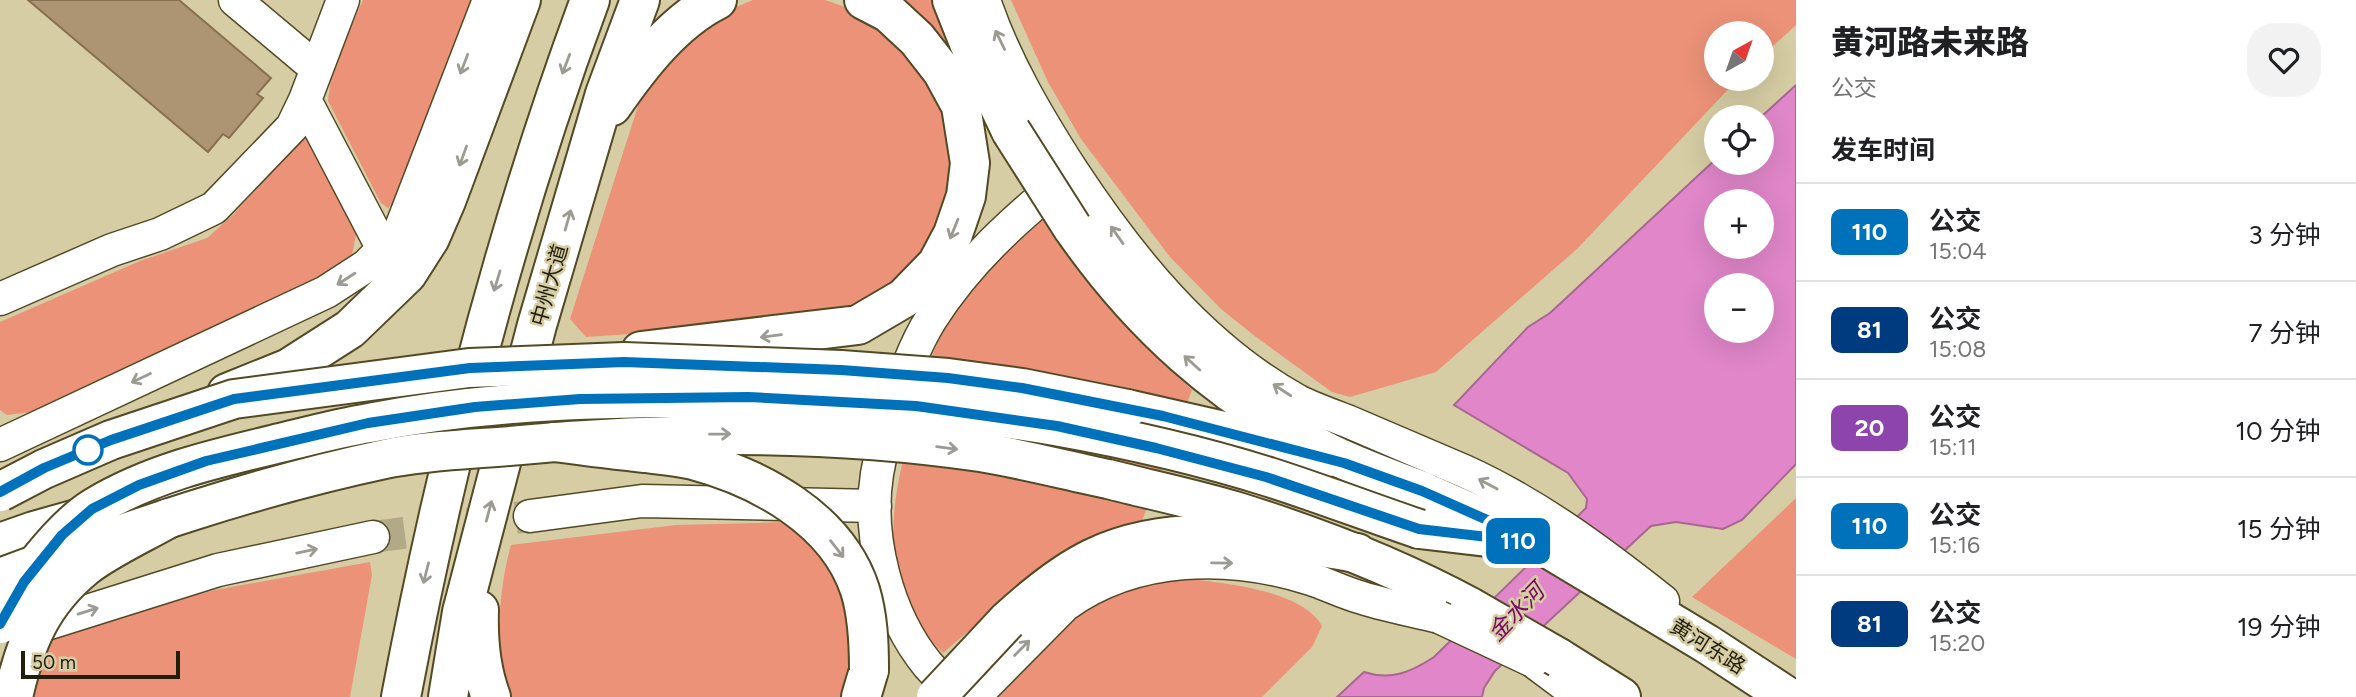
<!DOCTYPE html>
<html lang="zh">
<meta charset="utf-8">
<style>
:root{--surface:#fff;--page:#f2f2f2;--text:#202124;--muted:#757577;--line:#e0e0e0}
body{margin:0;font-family:Figtree,"Noto Sans SC",sans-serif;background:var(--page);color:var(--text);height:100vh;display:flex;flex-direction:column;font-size:26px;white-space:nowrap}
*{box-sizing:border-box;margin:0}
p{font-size:23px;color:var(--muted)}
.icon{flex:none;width:38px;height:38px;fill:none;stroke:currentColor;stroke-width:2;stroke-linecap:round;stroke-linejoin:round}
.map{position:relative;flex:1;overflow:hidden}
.panel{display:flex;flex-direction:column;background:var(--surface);width:560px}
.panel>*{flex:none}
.badge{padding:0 14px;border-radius:10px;font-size:24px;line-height:46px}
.needle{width:46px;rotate:40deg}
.buttons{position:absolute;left:1704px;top:21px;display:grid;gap:14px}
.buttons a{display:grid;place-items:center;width:70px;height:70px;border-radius:50%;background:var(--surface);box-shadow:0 7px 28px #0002;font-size:35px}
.scale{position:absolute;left:21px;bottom:18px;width:159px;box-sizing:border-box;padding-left:7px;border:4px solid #211e0e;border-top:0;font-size:19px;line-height:24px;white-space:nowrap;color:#211e0e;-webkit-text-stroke:5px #d6cda4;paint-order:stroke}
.map>.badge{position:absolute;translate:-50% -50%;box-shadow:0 0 0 4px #fff}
h2{padding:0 35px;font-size:26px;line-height:63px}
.round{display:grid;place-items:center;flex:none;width:74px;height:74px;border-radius:28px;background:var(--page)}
.headline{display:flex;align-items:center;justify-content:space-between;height:119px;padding:0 35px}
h1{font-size:33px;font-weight:800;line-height:52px}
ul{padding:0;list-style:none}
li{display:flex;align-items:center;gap:21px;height:98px;padding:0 35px;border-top:2px solid var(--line)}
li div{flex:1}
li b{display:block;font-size:26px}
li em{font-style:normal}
li .badge{min-width:77px;font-weight:700;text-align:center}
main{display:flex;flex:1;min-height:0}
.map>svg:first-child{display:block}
.green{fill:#eb9278}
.water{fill:#e086c9;stroke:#a76791;stroke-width:2;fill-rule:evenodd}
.building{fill:#ad9573;stroke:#87704f;stroke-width:2}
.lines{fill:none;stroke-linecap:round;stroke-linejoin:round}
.minor-tunnel{stroke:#b2aa86;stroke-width:32;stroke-dasharray:32 16;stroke-linecap:butt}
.minor-casing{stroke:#524a25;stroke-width:35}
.major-casing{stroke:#524a25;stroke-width:42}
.highway-casing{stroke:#524a25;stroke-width:42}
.minor{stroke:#fff;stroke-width:32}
.major{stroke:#fff;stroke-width:38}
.highway{stroke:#fff;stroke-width:38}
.minor-bridge-casing{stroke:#524a25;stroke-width:35;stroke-linecap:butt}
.major-bridge-casing{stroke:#524a25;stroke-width:42;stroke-linecap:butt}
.highway-bridge-casing{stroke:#524a25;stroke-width:42;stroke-linecap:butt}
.minor-bridge{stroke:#fff;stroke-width:32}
.major-bridge{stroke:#fff;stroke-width:38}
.highway-bridge{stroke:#fff;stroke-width:38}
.oneway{stroke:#9b9a93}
.line-casing{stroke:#fff;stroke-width:16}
.line{stroke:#0072bc;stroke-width:10}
.stop-dot{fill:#fff;stroke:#0072bc;stroke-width:3.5}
.labels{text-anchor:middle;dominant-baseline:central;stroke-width:5;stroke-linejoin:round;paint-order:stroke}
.street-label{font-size:21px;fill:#211e0e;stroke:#d6cda4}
.water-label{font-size:23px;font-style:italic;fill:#780765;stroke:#d6cda4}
</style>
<main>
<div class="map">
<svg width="1796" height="697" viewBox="0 0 1796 697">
<rect width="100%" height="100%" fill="#d6cda4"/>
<path class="green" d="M363,0H479L401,196L388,208L381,203L328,101L332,69Z
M753,0H825L851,9L911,53L943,108L951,148L950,174L945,204L936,230L919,261L872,303L825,321L586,337L570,319L645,84L717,15Z
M898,0H939L964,70Z
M1011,0H1796V25L1762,56V33H1717V79H1738L1577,249L1436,372L1350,397L1332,392L1256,337L1221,309L1170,257L1081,139L1048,82Z
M305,139L313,142L356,235L352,255L345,264L31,412L7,415L0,410V322L140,261L207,238L233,215L286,153L298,141Z
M1043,214L1128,325L1192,390L1142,521L1120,527L1103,535L1018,588L943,653C870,583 892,494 917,408C925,383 930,354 943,332C969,287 1006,251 1043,214Z
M1796,498V659L1692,597Z
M794,522L822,550L844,592L853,630L843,697H504C497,646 497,595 511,545L676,525Z
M370,562L372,575L350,697H30L44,643L152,607L215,590Z
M1179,578C1217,582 1302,589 1322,626L1312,647L1262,697H996L1090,604L1128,587Z"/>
<path class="water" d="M1796,85V464L1742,520L1723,529L1676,522L1651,526L1495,671L1484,688L1482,697H1337L1364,672C1391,681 1411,672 1434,657L1586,508L1587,499L1568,473L1454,405L1528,327L1550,313L1717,158V163H1762L1761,117ZM1717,201H1762V247H1717ZM1717,285H1762V331H1717Z"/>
<path class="building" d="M28,0H179L271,78L257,94L263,98L229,138L223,134L208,152Z"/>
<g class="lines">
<path class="minor-tunnel" d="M373,537L530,516"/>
<g class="minor-casing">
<path id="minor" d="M235,0L316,68
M984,0C1004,60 1037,116 1071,169C1130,259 1202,348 1298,401C1314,409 1331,415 1347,421C1386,438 1425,454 1464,471C1537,504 1601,552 1663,601
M305,100L383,249
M0,299L112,250L160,234L214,208L292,127L305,100L343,0
M0,445L326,292L366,266L399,233L489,0
M530,516L642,501L875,506
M24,631L218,570L373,537
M1533,661L1581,697
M964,697C952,687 938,677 928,665C887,615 867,537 877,474C881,451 887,429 894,407C904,376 914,346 931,319C967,262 1015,219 1067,177
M974,697L1065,605C1136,554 1229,553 1311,579C1326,584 1340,591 1356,596C1383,605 1411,610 1439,617"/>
</g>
<g class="major-casing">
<path id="major" d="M1127,409L1237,434L1325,458
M1108,479C1151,490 1195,499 1238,512C1318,537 1396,567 1470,607
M1392,481L1422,491L1539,543L1707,644L1788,697
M0,543L34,531L318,451L380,457
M1559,658L1621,697"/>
</g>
<g class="highway-casing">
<path id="highway" d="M952,0L969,43L1011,131
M612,106C639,67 673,22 717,0
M1072,227C1140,325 1218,394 1323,450C1354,466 1389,478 1422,491
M641,351L858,325L904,298L937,264L953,234L966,196L970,163L961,106L942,71L917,39L889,13L864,0
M227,393L289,368L350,329L407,274L430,238L446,201L521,0
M1419,529L1539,543
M479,610C478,640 480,668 491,697
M1007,621C1033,597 1062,573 1093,558C1177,518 1269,539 1357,553
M401,697C446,460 506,226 590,0
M448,697L462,612L537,325L605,94L640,0
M861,697L869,670"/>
</g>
<use href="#minor" class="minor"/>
<use href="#major" class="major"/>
<use href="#highway" class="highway"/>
<g class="minor-bridge-casing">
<path id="minor-bridge" d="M1439,617L1533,661"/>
</g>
<g class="major-bridge-casing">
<path id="major-bridge" d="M0,492L44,469L111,440L234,399L469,368L624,362L841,370L948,378L1022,388L1127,409
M0,578C126,531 253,487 385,459C426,450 478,449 521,445C674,431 827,430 980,452C1023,459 1065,470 1108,479
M1470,607L1559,658"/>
</g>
<g class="highway-bridge-casing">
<path id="highway-bridge" d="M1011,131L1072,227
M554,442C584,446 615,450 645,453C660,455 678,456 693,460C760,478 837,519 860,590C868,616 869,643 869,670
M0,624C14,588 62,527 95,507C151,473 217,458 280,443C309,436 339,428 369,423C466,404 564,399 663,398C794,397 925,404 1055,426C1123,438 1202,456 1269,477C1319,493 1369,512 1419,529
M13,697C25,643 41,603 85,567C106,550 145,532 169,518
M936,697L1007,621"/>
</g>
<use href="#minor-bridge" class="minor-bridge"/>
<use href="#major-bridge" class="major-bridge"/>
<use href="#highway-bridge" class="highway-bridge"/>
</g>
<defs><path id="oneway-shaft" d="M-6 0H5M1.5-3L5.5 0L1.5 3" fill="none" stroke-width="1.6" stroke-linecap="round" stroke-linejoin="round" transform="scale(1.75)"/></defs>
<g class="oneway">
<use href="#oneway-shaft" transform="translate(1000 40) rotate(-116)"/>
<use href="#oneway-shaft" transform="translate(464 64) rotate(111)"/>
<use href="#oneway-shaft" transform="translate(566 64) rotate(111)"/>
<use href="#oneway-shaft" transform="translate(463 156) rotate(110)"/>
<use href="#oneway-shaft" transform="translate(568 220) rotate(-74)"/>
<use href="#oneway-shaft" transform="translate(954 229) rotate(112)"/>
<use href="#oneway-shaft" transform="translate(1117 235) rotate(-125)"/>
<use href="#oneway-shaft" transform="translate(346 279) rotate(147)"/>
<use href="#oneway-shaft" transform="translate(497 281) rotate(107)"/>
<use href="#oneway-shaft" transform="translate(771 336) rotate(173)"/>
<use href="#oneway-shaft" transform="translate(1192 363) rotate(-138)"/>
<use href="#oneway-shaft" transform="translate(141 378) rotate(155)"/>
<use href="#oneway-shaft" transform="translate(1282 390) rotate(-147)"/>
<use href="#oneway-shaft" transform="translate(720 434) rotate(-1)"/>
<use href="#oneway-shaft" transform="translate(947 448) rotate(8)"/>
<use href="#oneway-shaft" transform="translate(1488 484) rotate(-152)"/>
<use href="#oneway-shaft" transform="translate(489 511) rotate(-75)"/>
<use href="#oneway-shaft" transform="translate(837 549) rotate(52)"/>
<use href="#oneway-shaft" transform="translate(307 551) rotate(-12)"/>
<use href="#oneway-shaft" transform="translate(1222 563) rotate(1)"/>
<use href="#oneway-shaft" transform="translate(426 573) rotate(104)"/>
<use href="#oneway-shaft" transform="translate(88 611) rotate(-17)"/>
<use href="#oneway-shaft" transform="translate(1022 648) rotate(-45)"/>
</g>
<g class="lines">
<g class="line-casing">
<path id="line" d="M0,492L44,468L111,440L234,399L470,368L624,362L841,370L948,378L1022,388L1163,416L1344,463L1422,491L1539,543L1419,529L1266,477L1156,448L1057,426L916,406L749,397L580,399L475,407L368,423L206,461L139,485L92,509L62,535L24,582L0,624"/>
</g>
<use href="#line" class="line"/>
</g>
<circle class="stop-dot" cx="88" cy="450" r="14"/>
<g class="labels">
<g class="street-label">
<text transform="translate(549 285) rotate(-74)">中州大道</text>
<text transform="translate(1708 646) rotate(32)">黄河东路</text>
</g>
<g class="water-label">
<text transform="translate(1516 612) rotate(-46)">金水河</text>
</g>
</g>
</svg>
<div class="buttons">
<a><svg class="needle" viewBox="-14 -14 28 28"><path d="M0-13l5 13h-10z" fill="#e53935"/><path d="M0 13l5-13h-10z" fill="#757577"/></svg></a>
<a><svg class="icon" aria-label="locate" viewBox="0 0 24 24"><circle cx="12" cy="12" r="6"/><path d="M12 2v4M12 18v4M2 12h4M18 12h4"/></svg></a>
<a>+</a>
<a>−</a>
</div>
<div class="scale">50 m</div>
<b class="badge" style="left:1518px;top:541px;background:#0072bc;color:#fff">110</b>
</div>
<section class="panel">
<div class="headline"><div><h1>黄河路未来路</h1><p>公交</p></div><a class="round"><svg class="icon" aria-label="heart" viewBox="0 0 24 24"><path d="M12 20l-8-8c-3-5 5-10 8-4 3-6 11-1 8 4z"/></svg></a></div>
<h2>发车时间</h2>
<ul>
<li><span class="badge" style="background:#0072bc;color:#fff">110</span><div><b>公交</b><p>15:04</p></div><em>3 分钟</em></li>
<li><span class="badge" style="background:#003b80;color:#fff">81</span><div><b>公交</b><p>15:08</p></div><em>7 分钟</em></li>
<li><span class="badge" style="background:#8e44ad;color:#fff">20</span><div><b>公交</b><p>15:11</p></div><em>10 分钟</em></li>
<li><span class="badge" style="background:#0072bc;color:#fff">110</span><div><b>公交</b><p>15:16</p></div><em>15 分钟</em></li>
<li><span class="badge" style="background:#003b80;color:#fff">81</span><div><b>公交</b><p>15:20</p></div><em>19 分钟</em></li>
</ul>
</section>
</main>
